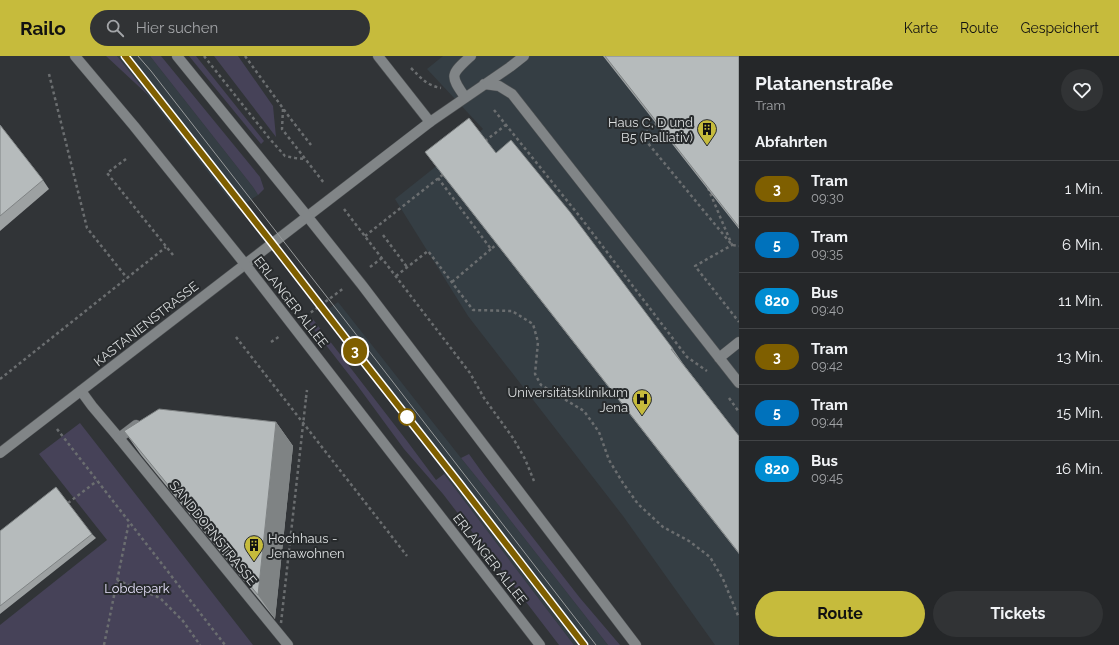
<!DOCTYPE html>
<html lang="de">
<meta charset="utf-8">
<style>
:root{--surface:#252729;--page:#313335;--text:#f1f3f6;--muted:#a3a5a8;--line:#424446;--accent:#c6bb3c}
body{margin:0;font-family:Raleway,sans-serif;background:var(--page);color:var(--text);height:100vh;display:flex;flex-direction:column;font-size:15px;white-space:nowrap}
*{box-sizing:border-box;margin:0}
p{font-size:13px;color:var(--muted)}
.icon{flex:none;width:22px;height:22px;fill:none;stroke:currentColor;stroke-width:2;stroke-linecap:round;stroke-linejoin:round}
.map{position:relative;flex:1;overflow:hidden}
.side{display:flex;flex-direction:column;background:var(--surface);width:380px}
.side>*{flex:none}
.badge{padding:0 8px;border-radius:13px;font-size:14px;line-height:26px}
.map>.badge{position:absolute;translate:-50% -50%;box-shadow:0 0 0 2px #fff}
h2{padding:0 16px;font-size:15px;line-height:36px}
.round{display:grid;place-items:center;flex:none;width:42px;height:42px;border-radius:21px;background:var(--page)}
.summary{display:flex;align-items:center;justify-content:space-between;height:68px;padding:0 16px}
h1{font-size:19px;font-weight:700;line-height:30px}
.action{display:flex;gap:8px;margin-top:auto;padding:8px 16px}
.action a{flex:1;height:46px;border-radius:24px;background:var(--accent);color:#111;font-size:16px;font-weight:700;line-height:46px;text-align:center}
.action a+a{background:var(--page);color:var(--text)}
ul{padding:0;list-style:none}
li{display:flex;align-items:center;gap:12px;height:56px;padding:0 16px;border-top:1px solid var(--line)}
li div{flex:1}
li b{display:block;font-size:15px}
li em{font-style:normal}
li .badge{min-width:44px;font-weight:700;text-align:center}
header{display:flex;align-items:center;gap:24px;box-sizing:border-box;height:56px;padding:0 20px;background:var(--accent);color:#111}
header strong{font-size:19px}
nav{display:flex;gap:22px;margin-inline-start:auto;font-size:14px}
.search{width:280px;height:36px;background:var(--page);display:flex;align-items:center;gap:10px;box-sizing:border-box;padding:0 14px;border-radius:22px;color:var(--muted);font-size:15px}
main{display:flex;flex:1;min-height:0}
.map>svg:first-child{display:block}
.built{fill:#353e44}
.green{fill:#464258}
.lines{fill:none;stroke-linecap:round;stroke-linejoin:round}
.service-casing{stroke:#4f5254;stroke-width:11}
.minor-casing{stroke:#4f5254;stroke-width:11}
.secondary-casing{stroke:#4f5254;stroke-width:11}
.path{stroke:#6b6e70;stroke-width:2.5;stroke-dasharray:3 3;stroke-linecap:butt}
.service{stroke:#818587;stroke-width:10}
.minor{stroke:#818587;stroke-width:10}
.secondary{stroke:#818587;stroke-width:10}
.tram{stroke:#979a9b;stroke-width:1}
.path-bridge{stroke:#6b6e70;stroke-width:2.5;stroke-dasharray:3 3;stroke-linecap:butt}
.wall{fill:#9da1a2}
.shaded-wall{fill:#7f8384}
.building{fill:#b6bbbc;stroke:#7f8384}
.line-casing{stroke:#fff;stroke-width:9}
.line{stroke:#7f5f00;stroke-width:6}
.stop-dot{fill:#fff;stroke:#7f5f00;stroke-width:2}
.labels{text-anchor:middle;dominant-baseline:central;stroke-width:4;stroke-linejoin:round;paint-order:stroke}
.poi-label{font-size:13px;fill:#dbdedf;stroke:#272a2c;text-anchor:end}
.street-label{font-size:13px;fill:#dbdedf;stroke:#272a2c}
.park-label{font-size:13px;fill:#e4dff8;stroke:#272a2c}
</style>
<header>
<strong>Railo</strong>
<div class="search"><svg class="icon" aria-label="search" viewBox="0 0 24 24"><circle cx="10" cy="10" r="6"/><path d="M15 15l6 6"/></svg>Hier suchen</div>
<nav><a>Karte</a><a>Route</a><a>Gespeichert</a></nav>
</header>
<main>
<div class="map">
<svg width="739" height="589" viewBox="0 0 739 589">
<rect width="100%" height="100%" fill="#313437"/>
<path class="built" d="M117,0H150L253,131L258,139L237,153Z
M443,0H739V589H715L623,460L468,260L395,143L483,73L427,13Z
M338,246L461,402L486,433L608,589H574L444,418L445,417L322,258Z"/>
<path class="green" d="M106,0H117L149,40Z
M150,0H161L260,121L264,133L258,139L253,131Z
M189,0H196L264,85L261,88Z
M214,0H238L273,50L276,81Z
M312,262L407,385L436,424L444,418L574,589H559L443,438L404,393L357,329L308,266Z
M80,367L253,589H0V569L107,484L39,398Z
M469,398L484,419L580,542L620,589H608L486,433L461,402Z"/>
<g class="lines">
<g class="service-casing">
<path id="service" d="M484,28L499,30L512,38L739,327
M465,41C449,19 451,18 471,0
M430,66L510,11L524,0
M719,302L739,286
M81,335L92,350L119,382L136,369"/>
</g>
<g class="minor-casing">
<path id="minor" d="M119,382L288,589
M0,397L430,66L378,0"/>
</g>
<g class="secondary-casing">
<path id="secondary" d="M75,0L134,70L245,208L540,589
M177,0L307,160L362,229L636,589"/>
</g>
<path class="path" d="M204,0L269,82L285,100L295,102L306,103
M245,0L290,62L311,89
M411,12C421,22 426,29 441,32
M49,18L87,172L127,222
M283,53L282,73L324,127
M494,54L581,162L687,301L707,315
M657,67L642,80L732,189L739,190
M485,85L507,68
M126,103L107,117L173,199
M438,122L491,193L497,188
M708,132L732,189L695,210L739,266
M344,153L470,317L484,342L513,382L525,403L534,425
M383,179L407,211
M365,180L445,117
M370,211L382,202
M396,220L428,195L473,254L512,255L533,268L538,286L535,318L541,329L584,355L599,376L609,404L623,427L638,448L663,471L689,485L710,501L723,523L739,562
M452,226L491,193
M306,260L344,232
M236,281L407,500
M271,286L280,280
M0,323L166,191
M306,342L307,334
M729,342L739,356
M57,373L225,589
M68,447L97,425
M117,524L160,542L183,565L200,589
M104,589L129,466"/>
<use href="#service" class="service"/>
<use href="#minor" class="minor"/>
<use href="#secondary" class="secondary"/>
<path class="tram" d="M125,0L272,187L360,301L459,427L584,589
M138,0L151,15L369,295L596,589"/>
<path class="path-bridge" d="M281,567L306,342"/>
</g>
<path class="wall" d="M603,0H739V173Z
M0,69L43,124L49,133L0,175Z
M425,96L496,97L673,293L684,309L739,380V498L437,112Z
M276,366L293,390L275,563L141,399L124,375Z
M0,475L92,478L96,482L0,558Z"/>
<path class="shaded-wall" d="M276,366L293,390L275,563L258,539Z"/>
<path class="building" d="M605,0H739V171Z
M469,62L496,97L511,84L570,156L673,293H671L739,380V497L425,96Z
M0,69L43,124L0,160Z
M159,353L276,366L258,539L124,375Z
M56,431L92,478L0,550V475Z"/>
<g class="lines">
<g class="line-casing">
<path id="line" d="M125,0L272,187L360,301L459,427L584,589"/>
</g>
<use href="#line" class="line"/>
</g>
<defs>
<g id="building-pin" transform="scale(1)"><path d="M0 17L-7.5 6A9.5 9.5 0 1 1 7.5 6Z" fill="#c6bb3c" stroke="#272a2c"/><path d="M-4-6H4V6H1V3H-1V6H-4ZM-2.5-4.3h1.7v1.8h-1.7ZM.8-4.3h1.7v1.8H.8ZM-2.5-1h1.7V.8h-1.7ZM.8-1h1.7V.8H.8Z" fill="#111"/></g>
<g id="hospital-pin" transform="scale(1)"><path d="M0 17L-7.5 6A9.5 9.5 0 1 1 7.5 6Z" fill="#c6bb3c" stroke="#272a2c"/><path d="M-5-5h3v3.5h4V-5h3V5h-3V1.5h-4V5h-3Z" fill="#111"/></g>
</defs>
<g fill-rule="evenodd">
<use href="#building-pin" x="707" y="73"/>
<use href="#hospital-pin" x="642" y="343"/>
<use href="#building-pin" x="254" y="489"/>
</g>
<circle class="stop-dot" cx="407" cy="361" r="8"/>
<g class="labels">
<g class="poi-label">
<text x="693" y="66">Haus C, D und<tspan x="693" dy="15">B5 (Palliativ)</tspan></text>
<text x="628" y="336">Universitätsklinikum<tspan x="628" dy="15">Jena</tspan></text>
<text x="268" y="482" text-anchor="start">Hochhaus -<tspan x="268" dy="15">Jenawohnen</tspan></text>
</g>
<g class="street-label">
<text transform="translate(291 246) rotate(52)">ERLANGER ALLEE</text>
<text transform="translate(146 268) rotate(-38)">KASTANIENSTRASSE</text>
<text transform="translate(213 477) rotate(51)">SANDDORNSTRASSE</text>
<text transform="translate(490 503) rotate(52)">ERLANGER ALLEE</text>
</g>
<g class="park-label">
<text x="137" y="532">Lobdepark</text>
</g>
</g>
</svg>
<b class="badge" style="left:355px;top:295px;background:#7f5f00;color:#fff">3</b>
</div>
<section class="side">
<div class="summary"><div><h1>Platanenstraße</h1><p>Tram</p></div><a class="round"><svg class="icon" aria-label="heart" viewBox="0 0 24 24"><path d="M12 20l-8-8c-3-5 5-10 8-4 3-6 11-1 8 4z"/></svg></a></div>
<h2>Abfahrten</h2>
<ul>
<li><span class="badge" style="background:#7f5f00;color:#fff">3</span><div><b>Tram</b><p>09:30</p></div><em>1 Min.</em></li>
<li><span class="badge" style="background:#0072bc;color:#fff">5</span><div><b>Tram</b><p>09:35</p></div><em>6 Min.</em></li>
<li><span class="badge" style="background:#008dd2;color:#fff">820</span><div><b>Bus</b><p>09:40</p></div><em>11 Min.</em></li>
<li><span class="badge" style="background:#7f5f00;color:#fff">3</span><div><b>Tram</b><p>09:42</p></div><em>13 Min.</em></li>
<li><span class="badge" style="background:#0072bc;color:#fff">5</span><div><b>Tram</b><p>09:44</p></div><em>15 Min.</em></li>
<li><span class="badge" style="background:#008dd2;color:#fff">820</span><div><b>Bus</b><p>09:45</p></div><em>16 Min.</em></li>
</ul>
<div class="action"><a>Route</a><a>Tickets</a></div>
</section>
</main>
